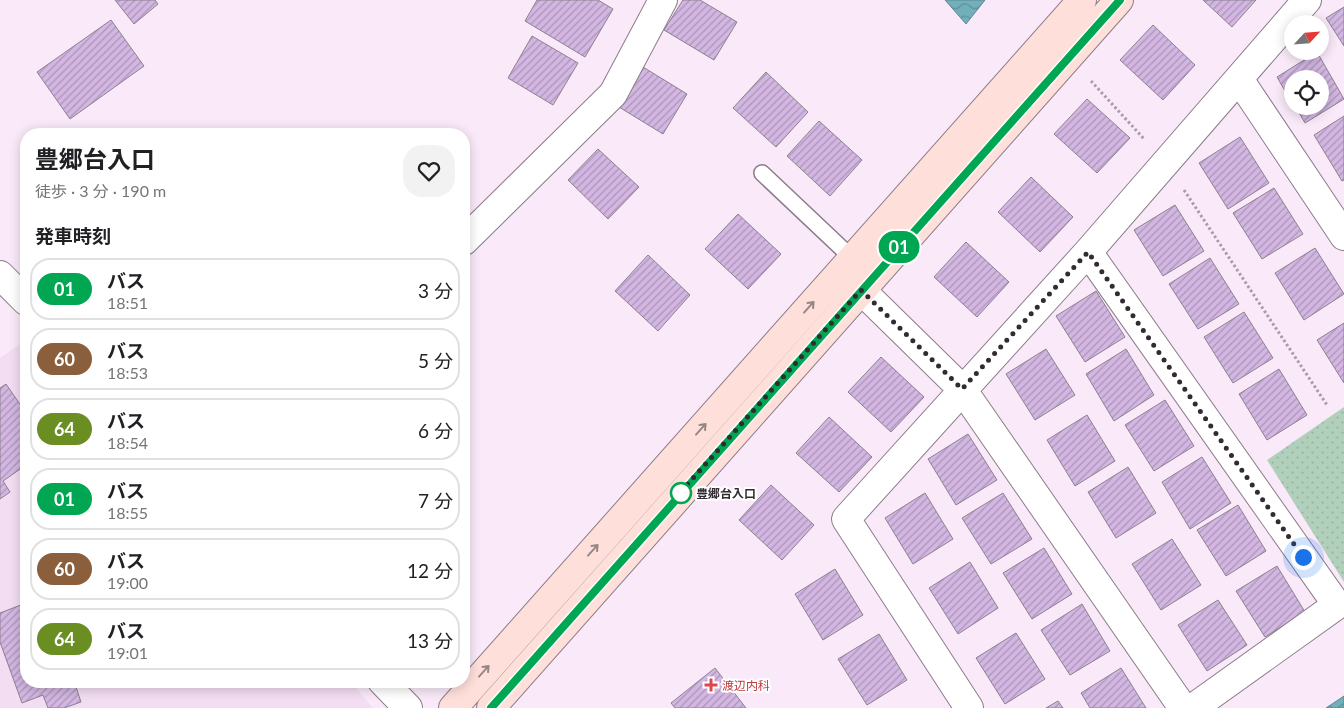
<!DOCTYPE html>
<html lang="ja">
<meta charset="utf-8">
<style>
:root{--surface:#fff;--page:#f2f2f2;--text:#202124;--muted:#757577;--line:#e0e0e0}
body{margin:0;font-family:Lato,"Noto Sans JP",sans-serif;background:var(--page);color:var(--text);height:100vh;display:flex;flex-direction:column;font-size:19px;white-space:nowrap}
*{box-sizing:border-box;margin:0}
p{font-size:16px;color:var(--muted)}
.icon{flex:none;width:28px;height:28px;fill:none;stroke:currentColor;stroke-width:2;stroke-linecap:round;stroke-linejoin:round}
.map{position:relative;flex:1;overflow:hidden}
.panel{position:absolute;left:20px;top:128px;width:450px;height:560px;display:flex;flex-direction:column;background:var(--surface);border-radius:20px;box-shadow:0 2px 12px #0003}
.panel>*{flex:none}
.badge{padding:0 10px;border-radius:16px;font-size:18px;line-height:32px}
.needle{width:32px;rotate:64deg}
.buttons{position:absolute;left:1284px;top:15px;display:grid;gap:10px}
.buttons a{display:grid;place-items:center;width:45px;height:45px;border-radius:50%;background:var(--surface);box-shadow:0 2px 12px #0003;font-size:25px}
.you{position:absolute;width:25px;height:25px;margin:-12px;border:4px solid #fff;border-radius:50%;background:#1a73e8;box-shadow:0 0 0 8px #1a73e833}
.map>.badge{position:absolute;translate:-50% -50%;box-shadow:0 0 0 2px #fff}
h2{padding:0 15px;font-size:19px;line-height:45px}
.round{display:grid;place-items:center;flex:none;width:52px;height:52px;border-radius:20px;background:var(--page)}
.head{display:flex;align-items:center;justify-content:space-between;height:85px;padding:0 15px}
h1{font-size:24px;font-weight:700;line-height:38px}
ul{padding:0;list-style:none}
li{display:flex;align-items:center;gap:15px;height:62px;margin:0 10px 8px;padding:0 5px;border:2px solid var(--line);border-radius:20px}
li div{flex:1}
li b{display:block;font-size:19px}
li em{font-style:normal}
li .badge{min-width:55px;font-weight:700;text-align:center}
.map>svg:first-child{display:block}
.built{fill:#f3ddf2}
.grass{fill:url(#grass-dots)}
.water{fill:url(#water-waves);stroke:#5e8892}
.building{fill:url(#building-hatch);stroke:#8b8190}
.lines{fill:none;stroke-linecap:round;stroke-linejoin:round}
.lane-casing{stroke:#8b7d8a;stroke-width:18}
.street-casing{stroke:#8b7d8a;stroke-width:30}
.secondary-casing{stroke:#8b7d8a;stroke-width:30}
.path{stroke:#a79ca7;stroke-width:3;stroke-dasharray:2.5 2.5;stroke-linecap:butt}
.lane{stroke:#fff;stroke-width:15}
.street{stroke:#fff;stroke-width:28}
.secondary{stroke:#fedfda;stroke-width:28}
.oneway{stroke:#988686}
.line-casing{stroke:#fff;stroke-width:11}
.line{stroke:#00a651;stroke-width:8}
.walk{stroke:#322c32;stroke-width:5;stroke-dasharray:0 9}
.stop-dot{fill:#fff;stroke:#00a651;stroke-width:2.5}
.health-dot{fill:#e0444e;stroke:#fff;stroke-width:2}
.labels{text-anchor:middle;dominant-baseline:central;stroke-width:4;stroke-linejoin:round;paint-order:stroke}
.stop-label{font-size:12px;font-weight:bold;fill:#322c32;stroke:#fff;text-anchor:start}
.health-label{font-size:12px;fill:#be3a42;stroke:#fff;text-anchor:start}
</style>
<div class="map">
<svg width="1344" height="708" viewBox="0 0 1344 708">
<defs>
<pattern id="grass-dots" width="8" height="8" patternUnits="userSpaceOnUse" patternTransform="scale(1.25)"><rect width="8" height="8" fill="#b1d0bc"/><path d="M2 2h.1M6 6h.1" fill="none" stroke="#99b3a2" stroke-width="1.8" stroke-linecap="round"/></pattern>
<pattern id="water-waves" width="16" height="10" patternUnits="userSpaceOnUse" patternTransform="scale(1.25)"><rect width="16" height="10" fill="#71b0bb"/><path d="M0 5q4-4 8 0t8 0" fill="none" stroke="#5d8f99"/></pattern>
<pattern id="building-hatch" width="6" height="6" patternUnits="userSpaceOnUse" patternTransform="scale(1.25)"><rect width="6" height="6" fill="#d3b7e2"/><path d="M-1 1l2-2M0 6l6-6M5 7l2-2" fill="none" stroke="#ac95b8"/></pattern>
</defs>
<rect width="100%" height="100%" fill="#faeaf9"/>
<path class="built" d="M26,340V681H350L373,708H0V358Z"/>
<path class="grass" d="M1344,407V582L1267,460Z"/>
<path class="water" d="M945,0H985L966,24Z
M1344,696V708H1326Z"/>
<path class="building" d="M115,0H155L158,4L134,24Z
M537,0H598L613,9L585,57L525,21Z
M683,0H700L737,22L714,60L664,30Z
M1203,0H1256L1232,27Z
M1344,7V46L1326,18Z
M111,20L144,66L70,119L37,72Z
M1153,25L1195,65L1163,100L1120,60Z
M532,36L578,63L553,105L508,78Z
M1317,52L1344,99L1305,123L1295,106H1320V79H1292V103L1277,77Z
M643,67L687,94L663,134L619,107Z
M766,72L808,112L776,147L733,108Z
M1087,99L1130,138L1097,173L1054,134Z
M1344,116V180L1342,181L1314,135Z
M819,121L862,160L830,196L787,156Z
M1240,137L1269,183L1228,209L1199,163Z
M598,149L639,187L608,219L568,180Z
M1031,177L1073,217L1040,252L998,212Z
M1274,188L1303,234L1262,259L1233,213Z
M1175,205L1204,251L1163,276L1134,230Z
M738,214L781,254L748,289L705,249Z
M966,242L1009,282L977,317L934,277Z
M1315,248L1344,294L1304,320L1275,273Z
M648,255L690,295L658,331L615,291Z
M1210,258L1239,304L1198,329L1169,284Z
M1096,291L1125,337L1085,362L1056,316Z
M1244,312L1273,358L1233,383L1204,337Z
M1344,323V383L1317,340Z
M1046,349L1075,395L1035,420L1006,374Z
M1126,349L1154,395L1114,421L1086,374Z
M881,357L924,397L891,432L848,392Z
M1279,369L1307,415L1267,440L1239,394Z
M6,384L26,413V465L3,481L10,492L0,499V388Z
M1165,400L1194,446L1154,471L1125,425Z
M1087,415L1115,461L1075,486L1047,440Z
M829,417L872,457L839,492L796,453Z
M968,434L997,480L956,505L928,459Z
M1202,457L1231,503L1190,529L1162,482Z
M1128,467L1156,513L1116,538L1088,492Z
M771,485L814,525L782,560L739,520Z
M925,493L953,539L913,564L885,518Z
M1003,493L1032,539L991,564L962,518Z
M1238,505L1266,551L1226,576L1197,530Z
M1172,539L1201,585L1161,610L1132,564Z
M1044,548L1072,594L1032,619L1003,573Z
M970,562L998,608L958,634L929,588Z
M1277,566L1305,612L1265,637L1236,591Z
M835,569L863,615L823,640L795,594Z
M1218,600L1247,645L1207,671L1178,625Z
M26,603V681H82L75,684L81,702L64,708H48L43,695L22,703L0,642V613Z
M1082,604L1110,651L1070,675L1041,630Z
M1016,633L1045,679L1005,704L976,658Z
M879,634L907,680L867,705L838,659Z
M715,668L746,708H675L671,703Z
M1121,668L1146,708H1090L1081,693Z
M1058,701L1063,708H1046Z"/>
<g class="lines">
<g class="lane-casing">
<path id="lane" d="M762,173L852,258"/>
</g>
<g class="street-casing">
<path id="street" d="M1239,79L1344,236
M464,241L613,94L663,0
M1088,252L1307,0
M855,267L861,290L962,389L1183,708
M0,275L26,301
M382,681L408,708
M969,708L846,519L1088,252L1337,605L1193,708"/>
</g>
<g class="secondary-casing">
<path id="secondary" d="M453,708L1082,0
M491,708L1119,0"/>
</g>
<path class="path" d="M1091,81L1145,140
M1184,190L1327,405"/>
<use href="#lane" class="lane"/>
<use href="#street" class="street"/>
<use href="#secondary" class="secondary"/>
</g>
<defs><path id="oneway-shaft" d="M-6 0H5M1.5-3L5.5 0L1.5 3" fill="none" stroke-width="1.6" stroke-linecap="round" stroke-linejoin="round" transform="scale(1.25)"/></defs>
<g class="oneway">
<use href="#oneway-shaft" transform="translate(809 307) rotate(-48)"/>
<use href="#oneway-shaft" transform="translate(701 429) rotate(-48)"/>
<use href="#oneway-shaft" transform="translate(593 550) rotate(-48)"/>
<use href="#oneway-shaft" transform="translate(484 671) rotate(-48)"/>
</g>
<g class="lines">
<g class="line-casing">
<path id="line" d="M491,708L1120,0"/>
</g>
<use href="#line" class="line"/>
<path class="walk" d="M681,493L678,495L861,290L962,389L1088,252L1303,557"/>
</g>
<circle class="stop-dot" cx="681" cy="493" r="10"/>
<path class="health-dot" d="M708.5 677.5h5v5h5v5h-5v5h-5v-5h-5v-5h5z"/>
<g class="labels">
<g class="stop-label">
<text x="696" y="493">豊郷台入口</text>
</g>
<g class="health-label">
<text x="722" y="685">渡辺内科</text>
</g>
</g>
</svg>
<div class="buttons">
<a><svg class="needle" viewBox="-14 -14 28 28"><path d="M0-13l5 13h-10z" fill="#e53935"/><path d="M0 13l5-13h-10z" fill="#757577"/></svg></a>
<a><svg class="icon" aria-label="locate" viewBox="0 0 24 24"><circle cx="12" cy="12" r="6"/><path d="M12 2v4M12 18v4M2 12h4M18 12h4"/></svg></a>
</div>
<div class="you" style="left:1303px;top:557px"></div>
<b class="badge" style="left:899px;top:247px;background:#00a651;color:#fff">01</b>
<section class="panel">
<div class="head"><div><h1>豊郷台入口</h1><p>徒歩 · 3 分 · 190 m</p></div><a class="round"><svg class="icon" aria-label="heart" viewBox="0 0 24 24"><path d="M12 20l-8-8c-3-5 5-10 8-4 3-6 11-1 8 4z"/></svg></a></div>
<h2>発車時刻</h2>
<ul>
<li><span class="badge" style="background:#00a651;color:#fff">01</span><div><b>バス</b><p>18:51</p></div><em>3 分</em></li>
<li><span class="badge" style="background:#8b5e3c;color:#fff">60</span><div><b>バス</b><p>18:53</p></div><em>5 分</em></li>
<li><span class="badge" style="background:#6b8e23;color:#fff">64</span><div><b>バス</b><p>18:54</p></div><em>6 分</em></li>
<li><span class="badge" style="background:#00a651;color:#fff">01</span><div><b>バス</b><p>18:55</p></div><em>7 分</em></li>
<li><span class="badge" style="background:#8b5e3c;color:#fff">60</span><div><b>バス</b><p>19:00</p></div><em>12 分</em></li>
<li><span class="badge" style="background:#6b8e23;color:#fff">64</span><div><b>バス</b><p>19:01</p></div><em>13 分</em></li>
</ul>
</section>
</div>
